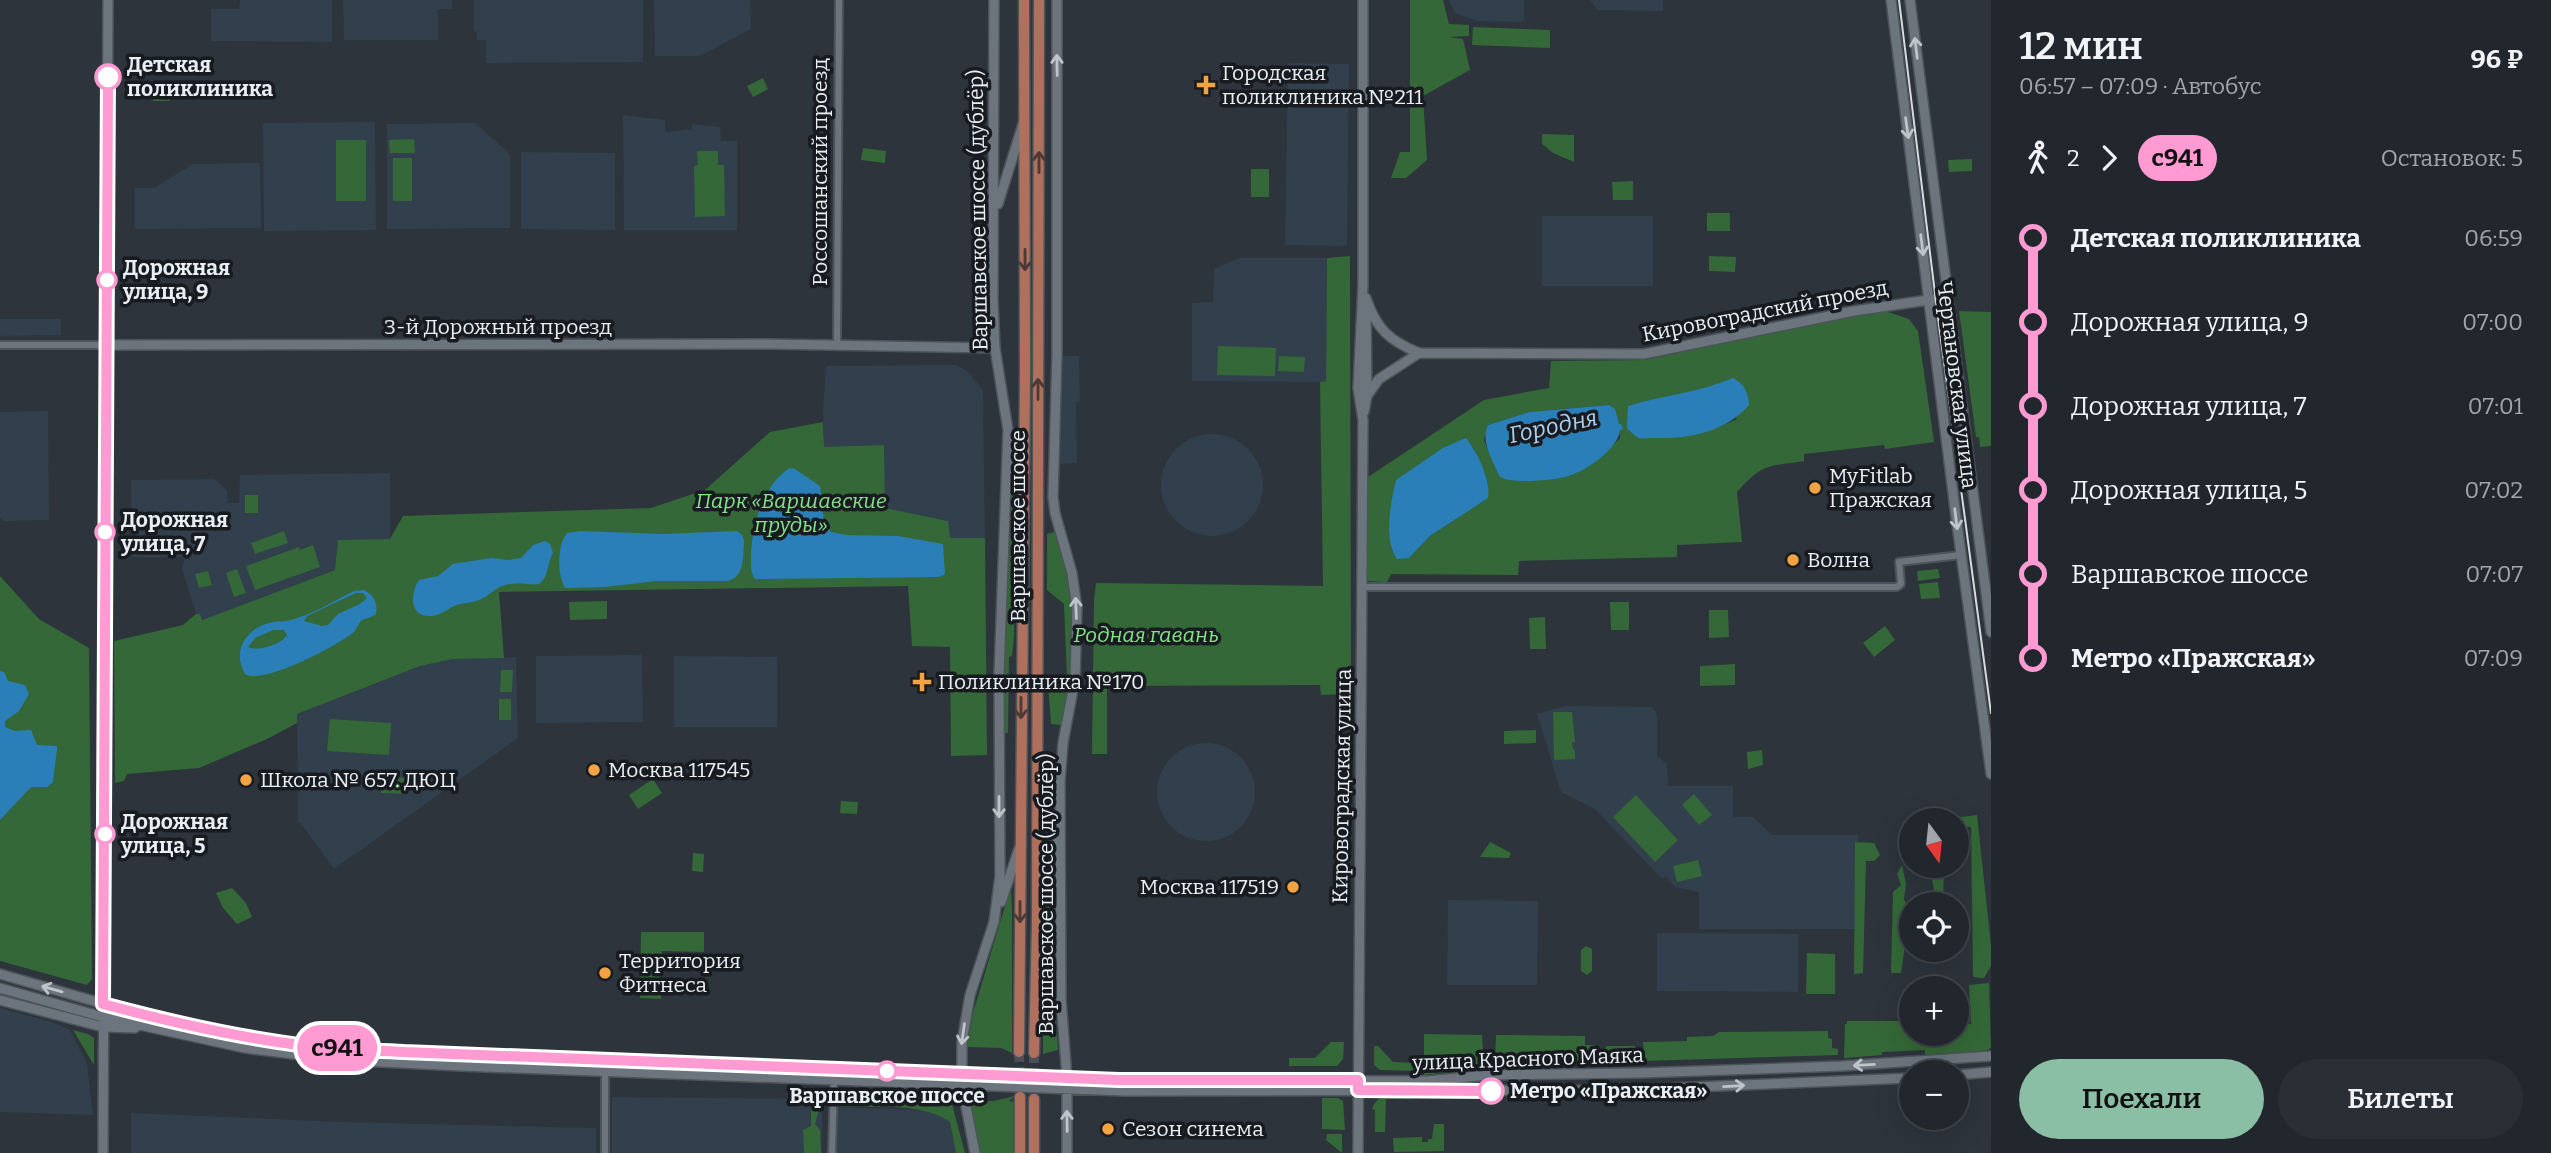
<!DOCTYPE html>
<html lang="ru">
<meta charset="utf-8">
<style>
:root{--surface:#22272d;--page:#2a2f35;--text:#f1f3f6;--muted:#a2a5aa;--line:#3f4449;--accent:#8abfa5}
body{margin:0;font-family:Bitter,serif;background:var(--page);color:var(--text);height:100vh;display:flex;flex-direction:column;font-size:26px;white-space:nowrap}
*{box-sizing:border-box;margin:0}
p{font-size:23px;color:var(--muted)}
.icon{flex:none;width:38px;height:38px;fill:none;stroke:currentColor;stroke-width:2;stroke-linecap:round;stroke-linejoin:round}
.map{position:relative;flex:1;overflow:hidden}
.drawer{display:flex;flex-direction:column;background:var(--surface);width:560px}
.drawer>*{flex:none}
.badge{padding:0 14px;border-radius:23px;font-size:24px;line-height:46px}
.needle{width:46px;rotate:165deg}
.buttons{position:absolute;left:1899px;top:808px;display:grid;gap:14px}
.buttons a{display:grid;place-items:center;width:70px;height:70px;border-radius:50%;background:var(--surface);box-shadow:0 7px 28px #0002,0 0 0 2px var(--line);font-size:35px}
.map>.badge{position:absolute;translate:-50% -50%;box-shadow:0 0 0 4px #fff}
.legs{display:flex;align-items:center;gap:10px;height:77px;padding:0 28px;font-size:23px}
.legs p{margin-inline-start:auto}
.overview{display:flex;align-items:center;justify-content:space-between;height:119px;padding:0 28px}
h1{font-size:38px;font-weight:600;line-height:52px}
.primary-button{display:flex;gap:14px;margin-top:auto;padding:14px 28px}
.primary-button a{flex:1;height:80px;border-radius:42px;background:var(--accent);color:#111;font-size:28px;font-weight:600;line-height:80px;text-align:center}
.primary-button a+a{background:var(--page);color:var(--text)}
ul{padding:0 28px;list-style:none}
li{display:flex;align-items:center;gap:24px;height:84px;font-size:26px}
li i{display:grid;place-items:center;width:10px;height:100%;margin:0 9px;background:currentColor}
li i::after{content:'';width:18px;height:18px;margin:-9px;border:5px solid;border-radius:50%;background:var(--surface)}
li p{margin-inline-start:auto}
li:first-child i{background:linear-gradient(#0000 50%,currentColor 0)}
li:last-child i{background:linear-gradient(currentColor 50%,#0000 0)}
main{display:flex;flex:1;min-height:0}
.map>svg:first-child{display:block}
.built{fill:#323f4c}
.green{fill:#346838;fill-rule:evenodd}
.water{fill:#2b7fb9;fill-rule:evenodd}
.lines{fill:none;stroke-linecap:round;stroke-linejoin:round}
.primary-tunnel{stroke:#495057;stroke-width:10;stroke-dasharray:10 5;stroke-linecap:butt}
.street-casing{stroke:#4c5359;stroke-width:10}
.secondary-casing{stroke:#4c5359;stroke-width:12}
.primary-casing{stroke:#4c5359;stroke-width:13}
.street{stroke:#6c757e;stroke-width:6}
.secondary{stroke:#6c757e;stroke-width:9}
.primary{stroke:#af705e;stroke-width:10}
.tram{stroke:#d6dbe0;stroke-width:2}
.oneway{stroke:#bdc4ca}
.oneway2{stroke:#4d3935}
.line-1-casing{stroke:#fff;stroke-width:16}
.line-1{stroke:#ff9ad2;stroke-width:10}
.stop-1-dot{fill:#fff;stroke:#ff9ad2;stroke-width:3.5}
.poi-dot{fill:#f3a442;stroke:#181b1f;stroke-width:2.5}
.labels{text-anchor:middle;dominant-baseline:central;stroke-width:7;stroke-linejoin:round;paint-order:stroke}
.stop-label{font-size:21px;font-weight:bold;fill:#e9eef3;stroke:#181b1f;text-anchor:start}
.poi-label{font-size:21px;fill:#e9eef3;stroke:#181b1f;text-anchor:start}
.street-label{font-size:21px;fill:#e9eef3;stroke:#181b1f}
.park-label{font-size:21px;font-style:italic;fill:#86e38c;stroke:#181b1f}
.water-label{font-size:23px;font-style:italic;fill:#abd1f1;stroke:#181b1f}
</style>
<main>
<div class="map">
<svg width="1991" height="1153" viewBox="0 0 1991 1153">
<rect width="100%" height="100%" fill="#2d343c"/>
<path class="built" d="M240,0H332V42L211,41V9H239Z
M343,0H452V9H438V40H344Z
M474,0H643V62L486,63V40H477V32L474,31Z
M654,0H750L751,29L700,56H655Z
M1449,0H1524V22L1477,21L1455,13Z
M1590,0H1663V11L1598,10Z
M1288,63L1349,64L1347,246L1285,245Z
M623,115L665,120L666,132L692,129V124L720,127L721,141H737V230H624Z
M375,122L376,230L264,231L263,123Z
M475,123L510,154V228L387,229V124Z
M521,152L615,153V230L521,229Z
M260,163L261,228L135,229V188H154L193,164Z
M1542,216H1653V286H1542Z
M1239,258H1327L1326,382L1192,381V303L1213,302L1214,269Z
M0,319H61V335L0,336Z
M1062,356H1079L1080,401L1076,402L1077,463L1059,464Z
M956,365L966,370L983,390L985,538H949L947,521L884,508L824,447L823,410L826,366Z
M48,411L49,520L3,521L0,517V412Z
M1161 485a51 51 0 1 1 102 0a51 51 0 1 1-102 0Z
M390,473V539L338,540L335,570L202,620L200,615L196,614L182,569L185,557H132L131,480L214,479L227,490L228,503H239L240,475Z
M642,655L643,722L536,723V656Z
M674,656L777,657V727H674Z
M516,657L518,738L334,869L300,822L298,823L297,714L420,666L453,659Z
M1565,706L1652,707L1657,714V756L1667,764L1668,786H1733V817H1753L1772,835H1858V929H1699V892L1675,887L1665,876L1662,879L1595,809L1561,792L1537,714Z
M1157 792a49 49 0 1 1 98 0a49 49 0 1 1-98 0Z
M1448,900L1538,901L1537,985H1447Z
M1657,933L1798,934V992L1657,991Z
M0,1008L52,1022L70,1030L87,1064L93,1115L0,1112Z
M612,1097L822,1099V1153H612Z
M833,1107L925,1110L940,1115L950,1122L956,1153H833Z
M131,1113L341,1122L596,1128V1153H131Z"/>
<path class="green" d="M1410,0H1443L1449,24L1469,25V36L1449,37L1463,39L1470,70L1423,96L1427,160L1406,178H1391L1400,152H1410Z
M1473,27L1550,30V48L1472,45Z
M763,78L768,89L753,97L747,86Z
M153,84H170V101H153Z
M1542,134L1574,135V162L1553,153L1542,144Z
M414,139L415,153H390L389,140Z
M336,140H366V201H336Z
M863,148L886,151L885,163L861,160Z
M697,151H718V165H724L725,216L695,217L694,166L698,165Z
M393,158H412V201H393Z
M1972,159V171L1949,172L1948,160Z
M1251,169H1269V197H1251Z
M1633,181V200H1613L1612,182Z
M1707,213H1730V231H1707Z
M1350,256L1351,694L1321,695L1320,685L1107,686V754H1092L1094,599L1096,583L1323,586L1320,382L1326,381L1327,258Z
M1709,256L1736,257L1735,272L1709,271Z
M1882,310L1909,319L1918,331L1934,442L1885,449L1884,445L1804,454V461C1767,467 1763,463 1737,492L1742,542L1677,545V557L1519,561L1518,575L1391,574L1387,582L1367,581L1365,479L1484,400L1549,388L1551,361L1644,360ZM1714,387L1737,419C1702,436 1677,439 1638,437L1629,428L1628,406ZM1609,405L1619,424L1620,438C1607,452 1591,467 1572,475C1558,480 1516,476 1499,476L1484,440L1488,425L1529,412ZM1473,447L1486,476L1456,519L1430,536L1409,558L1396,480Z
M1959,311L1991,312V446L1980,447L1979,437H1976Z
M1218,346L1276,348L1275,376L1217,375Z
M1279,356L1305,357L1304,372L1278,371Z
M823,422L824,447L884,445L885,508L948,521L950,538H985L987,755L951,756L950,647L912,646L908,586L499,592L504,658L453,659L420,666L297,714V723L269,738L199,768L127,774L124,781L115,783L114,641L183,625L196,614H200L202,620L335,570L338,540L390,539L403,516L651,508L705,490L770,432Z
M1010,470L1015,482L1014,636L1012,656L1009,657L1008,733H1002L1004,578Z
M245,495H258V513H245Z
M284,531L288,543L255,554L251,543Z
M1055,532C1059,548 1066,563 1069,579C1079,625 1071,680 1062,725L1051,724L1048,684L1065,687L1067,679L1064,604L1047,590V534Z
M313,545L320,567L255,590L246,566L299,547L300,550Z
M237,569L246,593L234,597L226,573Z
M1938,569L1940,578L1918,581L1917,571Z
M208,571L212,585L199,588L195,574Z
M0,576L39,619L89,648L92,979L87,985L0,961Z
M1938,582L1940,598L1921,599L1919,584Z
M607,601V619L570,620L569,602Z
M1610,602H1629V630H1611Z
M1709,610H1728L1729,637L1709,638Z
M1545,617L1546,649H1530L1529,618Z
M1885,626L1895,640L1874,657L1863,643Z
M1735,664V685L1700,686V666Z
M501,670H513L512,692H500Z
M499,699H511V720H499Z
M1553,712H1572L1575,742H1572L1573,749L1575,750V759L1554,760Z
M330,719L391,723L389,755L327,751Z
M1536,730V743L1504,744V731Z
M1762,750L1763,765L1748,769L1747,752Z
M382,777L407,778L406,794L381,793Z
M653,779L662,793L638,809L629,795Z
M1694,794L1712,815L1699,825L1682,805Z
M1636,795L1678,840L1655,862L1613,817Z
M841,801L858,802L857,814L840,813Z
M1977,815L1991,945V966L1984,978L1973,977L1971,827L1957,826L1956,821H1953L1954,818Z
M1043,825H1045L1055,856L1054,987L1058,1050L1043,1054Z
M1490,842L1511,853L1509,858L1480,857Z
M1855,842L1874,843L1880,855L1874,861H1866L1863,973L1854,974Z
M693,853L704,854L703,872L692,871Z
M1698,860L1702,876L1677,882L1673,866Z
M1902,865L1906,884L1904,899L1911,916V949L1905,945L1901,973H1891L1893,892L1901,885L1897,874Z
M1944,866L1943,905H1937L1932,879L1923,867Z
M1011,886L1012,910V1053L1001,1048L967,1047L973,1013Z
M232,888L246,903L252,917L237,924L223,908L216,893Z
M641,932H704V952L662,951V967H651L661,968V999L640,998Z
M1586,946L1592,949V971L1587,975L1581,971V950Z
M1807,953L1835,954V994H1806Z
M1989,983L1991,1048C1973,1058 1946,1054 1925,1055V1050L1882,1052V1055L1844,1058L1845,1024H1847V1021H1911V1034H1943L1944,1038L1954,1037L1956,1034L1957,1025L1971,1024L1969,985Z
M73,1030L88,1034L94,1038V1065Z
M1828,1031V1038L1832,1039V1048L1838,1049V1055L1644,1061L1643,1042L1687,1041V1037L1713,1036L1719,1032Z
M1424,1034L1482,1035L1484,1068L1424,1075Z
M1496,1035L1585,1036V1045H1595L1599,1063C1566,1063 1534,1067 1501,1068L1500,1063H1495Z
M1331,1042H1344L1343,1059L1337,1066H1289V1058H1315Z
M1374,1046H1378L1393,1062L1417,1063V1071L1380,1070L1374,1065Z
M1607,1046H1635L1636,1066H1606L1602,1052Z
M925,1092L949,1093L965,1153H956L950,1122C922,1101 867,1108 833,1107L834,1099L908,1102Z
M1412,1095V1099H1386L1385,1132H1375V1110L1372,1109C1378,1091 1396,1096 1412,1095Z
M1015,1096L1009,1101L1015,1102V1153H979L967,1101H994Z
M1322,1098H1338L1343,1101L1345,1130L1322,1129Z
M816,1101L819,1110L815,1124L820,1130L821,1153H804L803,1130L811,1126V1105Z
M1434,1124H1444V1151L1394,1152L1393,1138L1422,1137V1142H1428V1139H1432Z
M1327,1134H1342V1153L1326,1140Z"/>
<path class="water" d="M1733,378C1745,385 1748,391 1749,405C1725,432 1690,439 1655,438C1650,438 1643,439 1639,438C1634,436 1630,430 1627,429L1628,406C1664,395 1698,393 1733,378Z
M1609,405L1615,409L1619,424H1621L1623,429L1620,430C1619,448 1586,471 1569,476C1555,480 1510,485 1499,476C1493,460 1480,442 1488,425L1529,412Z
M1466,438C1477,452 1491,479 1488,498L1430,536L1409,558L1397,559C1383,538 1391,502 1396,480L1443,448Z
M790,468L795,469L820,486L824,522L831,532L847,535L898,536L943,544L945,574L939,577L755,579C750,572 751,562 751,552C753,524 763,484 790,468Z
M580,531L663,534L737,531L742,535L744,540C743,555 745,578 727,581H656L604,587L565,588C557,574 557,545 567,533Z
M545,541L550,544L553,553C546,564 550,576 539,584C526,585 516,581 502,586C494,589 490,595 483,598C473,604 461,602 452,607C445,611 440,615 432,616C409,618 410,593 419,580L438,576L453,564L491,558L508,560L521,558L533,545Z
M364,590C374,595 378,604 376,614C371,618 365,618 361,621C359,623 356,629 355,631C341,644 262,686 245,674C231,650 247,627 273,622C280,621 287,622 294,619C315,613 334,601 354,591ZM356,593H363L367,598L360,604L338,614L328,625L322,626L304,621L307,616ZM273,630H284L287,635C282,644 258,652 248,647L255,638Z
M0,671L4,672L8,681L25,685L29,694L19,711L5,721V727L15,731L31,730L37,745L57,746V749L53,782L47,787H31L0,820Z"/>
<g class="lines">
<path class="primary-tunnel" d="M1019,1052L1020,1083
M1034,1053V1084"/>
<g class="street-casing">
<path id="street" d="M0,345H106
M837,345L839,0
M1361,587H1897L1901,584L1899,562L1961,555
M605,1153V1060
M832,1153L834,1079"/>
</g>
<g class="secondary-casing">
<path id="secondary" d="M1057,0V354L1053,497L1055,513L1072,573L1077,608L1075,679L1063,743L1060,782L1061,999L1067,1078V1153
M1891,0L1956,517L1991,774
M1910,0L1991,632
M998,204L1023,124
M1366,298C1376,329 1390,341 1419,353L1644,354L1854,311L1948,297
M106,345L769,344L995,348
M1367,396L1379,379L1419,353
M1364,412L1367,396L1366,304
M1011,445L1021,493
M1041,791L1057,852
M1001,902L1019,849
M0,974L125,1010L223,1033L310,1046L428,1054L1119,1081H1427L1488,1075L1639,1073L1842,1066L1991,1056
M0,988L103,1017L245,1048L341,1060L460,1066L1125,1091L1620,1090L1911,1078
M0,1000L103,1027L135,1028
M1956,1075L1991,1072
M103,1153L108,0
M975,1153L962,1086V1042L970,995L994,922L1000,876L999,674L1008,430L995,348L993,300L994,0
M1358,1153L1363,420L1358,388L1363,285V0"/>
</g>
<g class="primary-casing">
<path id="primary" d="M1019,1052L1025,372L1024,0
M1034,1053L1037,922L1039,0
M1034,1099V1153
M1020,1153V1097"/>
</g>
<use href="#street" class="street"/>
<use href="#secondary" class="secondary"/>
<use href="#primary" class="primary"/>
<path class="tram" d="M1899,0L1937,310L1991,713"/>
</g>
<defs><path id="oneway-shaft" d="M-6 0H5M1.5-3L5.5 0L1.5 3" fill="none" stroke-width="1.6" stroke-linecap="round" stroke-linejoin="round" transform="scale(1.75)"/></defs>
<g class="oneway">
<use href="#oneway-shaft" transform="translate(1916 48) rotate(-97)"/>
<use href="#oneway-shaft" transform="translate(1057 65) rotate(-91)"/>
<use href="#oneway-shaft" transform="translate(1907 128) rotate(82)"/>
<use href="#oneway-shaft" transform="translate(1922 245) rotate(83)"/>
<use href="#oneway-shaft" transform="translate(1956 519) rotate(83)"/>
<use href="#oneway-shaft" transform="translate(1076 608) rotate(-92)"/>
<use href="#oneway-shaft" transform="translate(999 807) rotate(90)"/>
<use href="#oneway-shaft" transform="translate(52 989) rotate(-164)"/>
<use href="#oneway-shaft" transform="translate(963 1034) rotate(98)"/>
<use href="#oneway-shaft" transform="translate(1864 1065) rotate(177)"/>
<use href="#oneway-shaft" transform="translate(1734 1086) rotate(-3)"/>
<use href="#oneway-shaft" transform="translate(1067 1121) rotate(-91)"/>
</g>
<g class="oneway2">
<use href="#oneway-shaft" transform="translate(1039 162) rotate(-90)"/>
<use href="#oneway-shaft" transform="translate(1025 260) rotate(90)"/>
<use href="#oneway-shaft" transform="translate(1038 389) rotate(-90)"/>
<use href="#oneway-shaft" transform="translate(1021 708) rotate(90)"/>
<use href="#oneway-shaft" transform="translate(1020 912) rotate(90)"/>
</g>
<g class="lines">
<g class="line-1-casing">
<path id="line-1" d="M108,77L103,1004C170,1022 239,1038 308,1046C339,1050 372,1050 404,1052L1119,1080H1358V1090L1491,1091"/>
</g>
<use href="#line-1" class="line-1"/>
</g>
<g class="stop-1-dot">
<circle cx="108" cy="77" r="12"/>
<circle cx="107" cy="280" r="9"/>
<circle cx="105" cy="532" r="9"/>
<circle cx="105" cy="834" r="9"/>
<circle cx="887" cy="1071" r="9"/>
<circle cx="1491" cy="1091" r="12"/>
</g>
<g class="poi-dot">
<path d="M1202.5 74.5h7v7h7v7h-7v7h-7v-7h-7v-7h7z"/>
<circle cx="1815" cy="488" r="7"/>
<circle cx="1793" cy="560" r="7"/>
<path d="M918.5 671.5h7v7h7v7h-7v7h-7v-7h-7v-7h7z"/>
<circle cx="594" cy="770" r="7"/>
<circle cx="246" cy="780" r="7"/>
<circle cx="1293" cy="887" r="7"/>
<circle cx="605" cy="973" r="7"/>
<circle cx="1108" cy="1129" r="7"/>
</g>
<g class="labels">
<g class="stop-label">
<text x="127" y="65">Детская<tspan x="127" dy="24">поликлиника</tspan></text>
<text x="123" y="268">Дорожная<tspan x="123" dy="24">улица, 9</tspan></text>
<text x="121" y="520">Дорожная<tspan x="121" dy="24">улица, 7</tspan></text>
<text x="121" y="822">Дорожная<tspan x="121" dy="24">улица, 5</tspan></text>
<text x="1510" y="1091">Метро «Пражская»</text>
<text x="887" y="1096" text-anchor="middle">Варшавское шоссе</text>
</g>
<g class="poi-label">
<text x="1222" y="73">Городская<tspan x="1222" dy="24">поликлиника №211</tspan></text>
<text x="1829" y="476">MyFitlab<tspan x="1829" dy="24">Пражская</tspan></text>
<text x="1807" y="560">Волна</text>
<text x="938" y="682">Поликлиника №170</text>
<text x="608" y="770">Москва 117545</text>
<text x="260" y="780">Школа № 657. ДЮЦ</text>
<text x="1279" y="887" text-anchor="end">Москва 117519</text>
<text x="619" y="961">Территория<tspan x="619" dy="24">Фитнеса</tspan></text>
<text x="1122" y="1129">Сезон синема</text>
</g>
<g class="street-label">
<text transform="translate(820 172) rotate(-90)">Россошанский проезд</text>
<text transform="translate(978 210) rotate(-91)">Варшавское шоссе (дублёр)</text>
<text transform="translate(1765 311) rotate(-11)">Кировоградский проезд</text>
<text x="498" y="327">3-й Дорожный проезд</text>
<text transform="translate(1957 385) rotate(83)">Чертановская улица</text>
<text transform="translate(1018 526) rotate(-90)">Варшавское шоссе</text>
<text transform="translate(1342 786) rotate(-89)">Кировоградская улица</text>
<text transform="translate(1046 894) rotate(-90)">Варшавское шоссе (дублёр)</text>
<text transform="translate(1528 1059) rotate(-2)">улица Красного Маяка</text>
</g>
<g class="park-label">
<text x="791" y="501">Парк «Варшавские<tspan x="791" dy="24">пруды»</tspan></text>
<text x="1146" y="635">Родная гавань</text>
</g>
<g class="water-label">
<text transform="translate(1553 426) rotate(-12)">Городня</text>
</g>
</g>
</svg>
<div class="buttons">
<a><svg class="needle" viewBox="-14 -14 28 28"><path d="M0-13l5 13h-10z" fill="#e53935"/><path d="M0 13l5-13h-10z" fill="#a2a5aa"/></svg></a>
<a><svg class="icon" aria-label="locate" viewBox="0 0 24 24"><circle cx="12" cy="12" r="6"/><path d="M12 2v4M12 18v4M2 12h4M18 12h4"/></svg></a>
<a>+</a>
<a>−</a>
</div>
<b class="badge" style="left:337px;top:1048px;background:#ff9ad2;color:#111">с941</b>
</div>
<section class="drawer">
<div class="overview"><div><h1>12 мин</h1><p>06:57 – 07:09 · Автобус</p></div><b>96 ₽</b></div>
<div class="legs"><svg class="icon" aria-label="walk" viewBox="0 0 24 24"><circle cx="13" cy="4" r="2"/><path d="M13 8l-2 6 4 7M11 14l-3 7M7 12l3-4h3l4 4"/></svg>2<svg class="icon" aria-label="forward" viewBox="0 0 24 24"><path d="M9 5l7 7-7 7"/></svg><b class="badge" style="background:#ff9ad2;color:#111">с941</b><p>Остановок: 5</p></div>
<ul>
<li><i style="color:#ff9ad2"></i><b>Детская поликлиника</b><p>06:59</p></li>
<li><i style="color:#ff9ad2"></i><span>Дорожная улица, 9</span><p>07:00</p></li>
<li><i style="color:#ff9ad2"></i><span>Дорожная улица, 7</span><p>07:01</p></li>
<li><i style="color:#ff9ad2"></i><span>Дорожная улица, 5</span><p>07:02</p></li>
<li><i style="color:#ff9ad2"></i><span>Варшавское шоссе</span><p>07:07</p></li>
<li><i style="color:#ff9ad2"></i><b>Метро «Пражская»</b><p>07:09</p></li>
</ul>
<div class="primary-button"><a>Поехали</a><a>Билеты</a></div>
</section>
</main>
